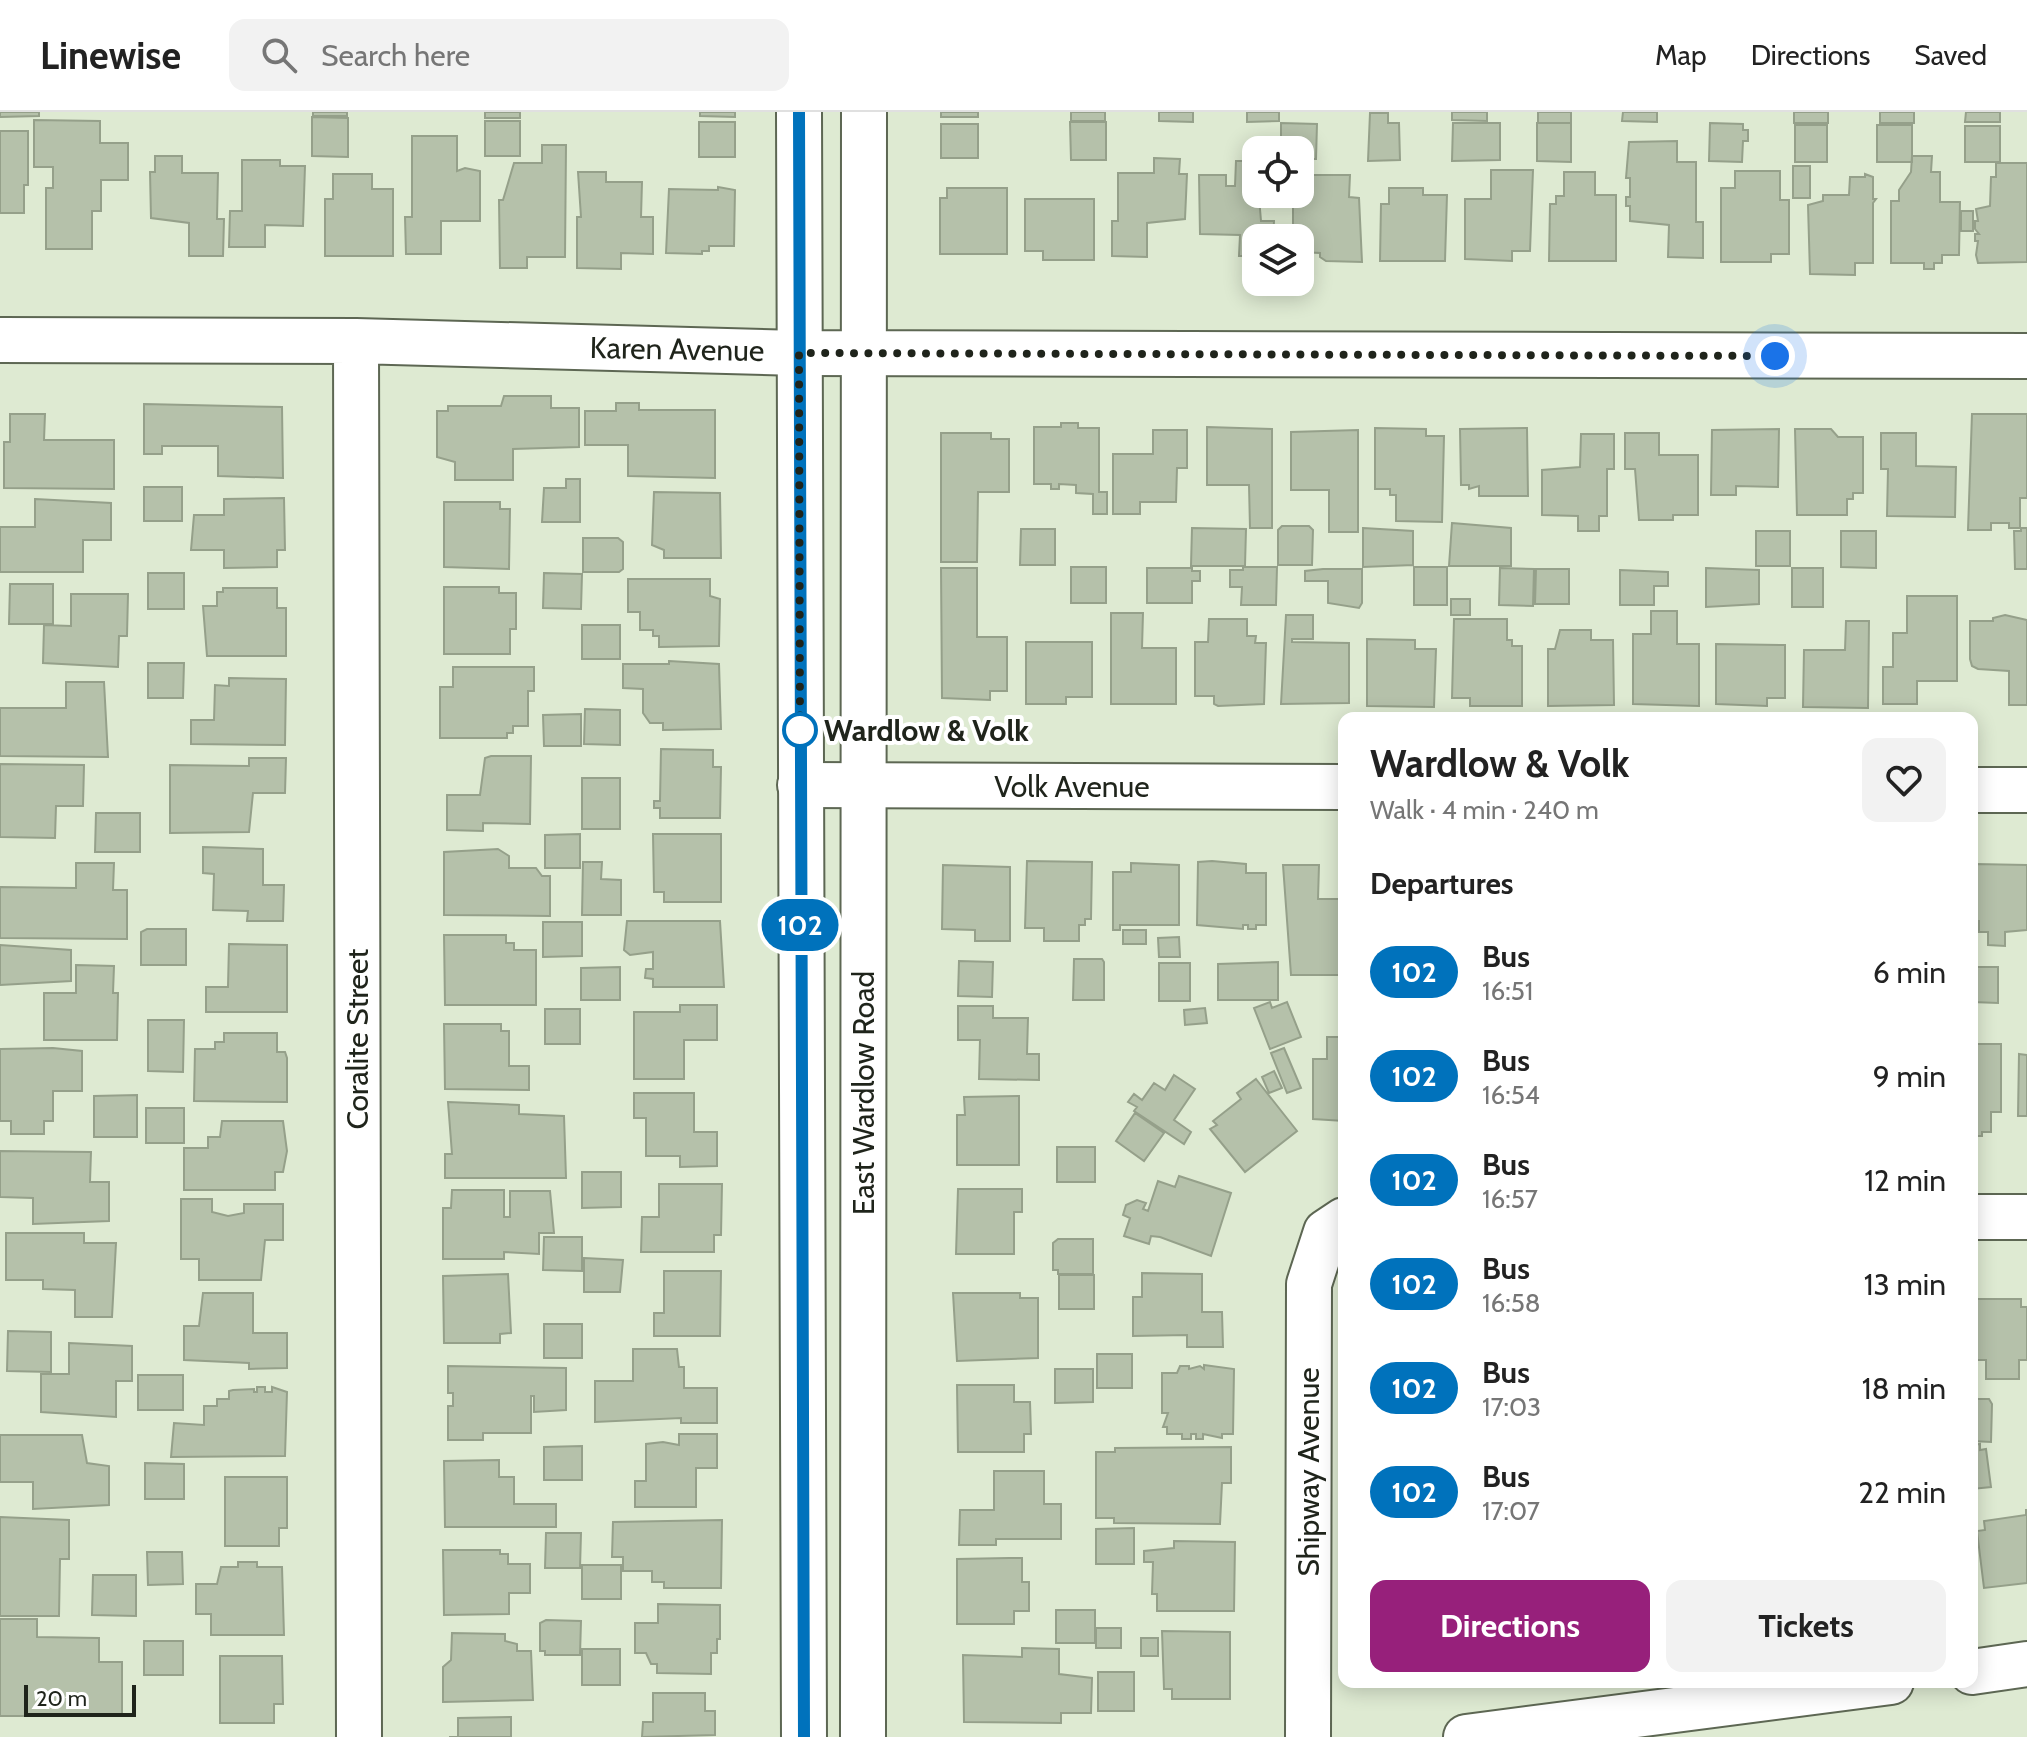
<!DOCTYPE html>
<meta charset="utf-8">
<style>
:root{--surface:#fff;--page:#f2f2f2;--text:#222;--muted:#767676;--line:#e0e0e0;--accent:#97207b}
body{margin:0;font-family:Cabin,sans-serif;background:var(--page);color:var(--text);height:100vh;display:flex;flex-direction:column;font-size:30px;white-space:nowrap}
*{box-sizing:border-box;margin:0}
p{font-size:26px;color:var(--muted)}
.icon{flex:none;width:44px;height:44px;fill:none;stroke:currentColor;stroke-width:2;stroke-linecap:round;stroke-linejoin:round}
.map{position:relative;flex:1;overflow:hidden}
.sheet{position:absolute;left:1338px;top:600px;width:640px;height:976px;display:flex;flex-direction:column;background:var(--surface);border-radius:16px;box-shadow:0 4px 20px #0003}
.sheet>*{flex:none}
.badge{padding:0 16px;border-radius:26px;font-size:28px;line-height:52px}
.buttons{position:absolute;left:1242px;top:24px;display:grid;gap:16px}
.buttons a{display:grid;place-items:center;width:72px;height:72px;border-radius:16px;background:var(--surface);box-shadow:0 4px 20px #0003;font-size:40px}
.scale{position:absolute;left:24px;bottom:20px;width:112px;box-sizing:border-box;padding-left:8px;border:4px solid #1f241b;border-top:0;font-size:22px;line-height:28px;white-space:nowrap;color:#1f241b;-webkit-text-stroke:6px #fff;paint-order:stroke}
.you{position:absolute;width:40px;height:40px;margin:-20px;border:6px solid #fff;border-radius:50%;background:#1a73e8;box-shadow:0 0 0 12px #1a73e833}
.map>.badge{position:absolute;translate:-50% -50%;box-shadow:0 0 0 4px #fff}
h2{padding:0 32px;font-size:30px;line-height:72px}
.round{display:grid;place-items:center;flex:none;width:84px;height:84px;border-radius:16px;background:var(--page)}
.overview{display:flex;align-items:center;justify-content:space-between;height:136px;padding:0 32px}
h1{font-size:38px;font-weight:800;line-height:60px}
.action{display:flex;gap:16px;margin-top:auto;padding:16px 32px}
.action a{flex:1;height:92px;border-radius:16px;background:var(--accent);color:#fff;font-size:32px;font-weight:800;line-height:92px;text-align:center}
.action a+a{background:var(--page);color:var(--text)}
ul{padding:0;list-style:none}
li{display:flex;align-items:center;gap:24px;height:104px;padding:0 32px}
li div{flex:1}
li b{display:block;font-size:30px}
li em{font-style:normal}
li .badge{min-width:88px;font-weight:700;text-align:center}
header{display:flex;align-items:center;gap:48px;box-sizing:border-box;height:112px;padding:0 40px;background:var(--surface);border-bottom:2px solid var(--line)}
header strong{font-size:38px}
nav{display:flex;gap:44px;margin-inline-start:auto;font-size:28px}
.search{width:560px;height:72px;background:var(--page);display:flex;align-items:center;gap:20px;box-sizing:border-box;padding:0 28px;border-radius:16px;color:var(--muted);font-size:30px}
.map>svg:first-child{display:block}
.building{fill:#b5c1aa;stroke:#95a08a;stroke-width:2}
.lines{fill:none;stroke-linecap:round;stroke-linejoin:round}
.minor-casing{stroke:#5d6753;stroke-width:48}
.major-casing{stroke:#5d6753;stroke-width:48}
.minor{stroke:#fff;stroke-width:44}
.major{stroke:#fff;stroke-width:44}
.line-casing{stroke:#fff;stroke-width:18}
.line{stroke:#0072bc;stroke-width:12}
.walk{stroke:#1f241b;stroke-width:8;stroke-dasharray:0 14.4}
.stop-dot{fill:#fff;stroke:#0072bc;stroke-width:4}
.labels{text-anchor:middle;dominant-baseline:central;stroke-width:8;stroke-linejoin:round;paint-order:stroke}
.street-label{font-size:30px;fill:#1f241b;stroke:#fff}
.stop-label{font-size:30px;font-weight:bold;fill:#1f241b;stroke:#fff;text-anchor:start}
</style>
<header>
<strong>Linewise</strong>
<div class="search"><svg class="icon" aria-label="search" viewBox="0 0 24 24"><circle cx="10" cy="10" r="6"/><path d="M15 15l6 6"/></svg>Search here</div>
<nav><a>Map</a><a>Directions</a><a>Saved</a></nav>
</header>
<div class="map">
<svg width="2027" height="1625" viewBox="0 0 2027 1625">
<rect width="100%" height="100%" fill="#deead2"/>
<path class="building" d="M0,0H39V4L0,5Z
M313,0H347V4H313Z
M485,0H520V6H485Z
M700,0H735V5L700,4Z
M941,0H978V5H941Z
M1071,0H1105V9H1071Z
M1159,0H1193V10L1159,9Z
M1247,0H1279V9L1247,10Z
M1452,0H1487V9L1452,8Z
M1538,0H1571V11H1538Z
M1623,0H1657V10L1622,9Z
M1794,0H1828V11H1794Z
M1880,0H1914V11H1880Z
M1966,0H2000V10H1965Z
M1370,1H1388V11H1399L1400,48L1368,49Z
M312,5L348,6V45L312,44Z
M34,8L100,9V31H128V68H101V99H92V137H46V76H53V55H34Z
M485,9H520V44H485Z
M699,10H735V45H699Z
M1070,10H1106V48H1071Z
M1281,11L1317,12L1316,47H1300V38H1281Z
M1453,11H1500V48L1452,49Z
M1537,11H1571V50L1537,49Z
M1710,11L1743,12V18H1748V29H1743L1742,50L1709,49Z
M941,12H978V46H941Z
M1795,13H1827V50H1795Z
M1877,13H1912V50H1877Z
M1965,14H2000V50H1965Z
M0,19H28V73H24V101H0Z
M412,24H457V59L465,56L480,59V109H441V142H406L405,105H412Z
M1677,29V50H1696V110H1703V146L1668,145L1669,113L1630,109V94H1626V85H1630V66H1626L1629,30Z
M542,33H566L565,145H527V156H500L499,88H503L514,51H542Z
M155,44H182V61H218L217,107H224L223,144H189V111L151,106L150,60H155Z
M1912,44H1932L1931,60H1940V90H1960L1959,143H1942V151H1934V157H1924V151H1891V89H1899V78L1911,60Z
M1154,46L1180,47L1179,62H1187L1185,107L1147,111V145L1112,144V109H1118V61H1154Z
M242,48H280V54H305L303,114L265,113V135H229L230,99H242Z
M1236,49H1256L1261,109H1274L1273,126H1256V144H1239L1240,123L1200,122L1199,63H1226V74H1235Z
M1996,51H2027V150L1978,151L1976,143L1978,129H1975V122H1979L1975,117V109H1978L1976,97L1990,94L1991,65H1996Z
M1793,54H1810V86H1793Z
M1491,58H1533L1530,139H1512V149L1465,147V87H1491Z
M1735,59H1780V88H1789V142H1771V150H1721V76H1735Z
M578,60H606V70H642L641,105H653V142L621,141V157L577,156V105H581Z
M1564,60H1595V83H1616V149H1549L1550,92H1556V84H1564Z
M333,62H372V77H393V144H325V87H333Z
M1865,62L1873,65V87H1876L1873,91V151H1855V163L1810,162L1808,93L1823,89V83H1849L1850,65H1865Z
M1312,63H1350L1349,85L1359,86L1362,150L1326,149L1320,145V141L1300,140V126H1293V85L1312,86Z
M718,75L735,78L734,134H709V139H702V142L666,141L669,77L718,78Z
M947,76H1007V142H940V86H947Z
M1389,76H1423V83H1447L1445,149H1380L1381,92H1389Z
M1025,87H1094V148H1043V139H1025Z
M1961,99H1973V119H1961Z
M504,284H551V296H579V335L513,337V368H455V350L437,345V299H448V294H501Z
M616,291H639V298H715V366L628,364V333H585V299H616Z
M144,292L282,295L283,366L218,364V334H162V342H144Z
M10,302H45L44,328H114V377L4,376V330H10Z
M1972,302H2027V386H2020V416H2009V411H1991V418H1968Z
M1061,311H1078V316H1099V380H1107V402H1093V382L1076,381V373L1059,372V377H1051V372H1034V315H1061Z
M1207,315L1272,317V416H1250L1249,373H1207Z
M1375,316L1426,317V324H1444L1442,410L1396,409V383H1390V377H1375Z
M1527,316L1528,384H1479V374L1469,377V373H1461L1460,317Z
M1779,317L1778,375L1736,374V383H1711L1712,318Z
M1795,317H1831L1838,325H1863V381H1853V387H1847V403H1797Z
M1153,318H1187V356H1177L1176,390H1140V402H1113V342H1153Z
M1358,318V420H1329V378H1291V320Z
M941,321H991V327H1009V380H978L977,450H941Z
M1625,321H1659V343H1698V403H1673V408H1639L1635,357H1625Z
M1881,321H1916V354L1956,355L1955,405L1887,404L1888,357H1881Z
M1581,322H1614V357H1607V404H1599V419H1578V404L1542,403V358L1580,355Z
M566,367H580V410H542L544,376H566Z
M144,375H182V409H144Z
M654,380L720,381L721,446H664V438L652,433Z
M284,386L285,438H277V455L224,456V438H191L194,403H224V387Z
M35,387L111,391V428H83V460H0V415H35Z
M444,390H500V397H510L509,457L444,455Z
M1452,411L1511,416V454H1449Z
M1282,414H1309L1313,418L1312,453H1278V418Z
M1192,416L1246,417L1245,454H1191Z
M1363,416L1413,419V453L1363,455Z
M2021,416H2027V457H2015L2014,419H2021Z
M1021,417H1055V453H1020Z
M1756,419H1790V454H1756Z
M1841,419H1876V456L1841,455Z
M583,426H618L623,430V457L619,460H583Z
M1071,455H1106V491H1071Z
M1243,455H1277L1276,493H1241L1242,475H1230V458H1243Z
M1414,455H1447V493H1414Z
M941,456H977V525H1007V579H990V588L942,586Z
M1147,456H1192V459H1200V469H1192V491H1147Z
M1500,456L1534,457L1533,494L1499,493Z
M1706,456L1759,458V492L1706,495Z
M1792,456H1823V495H1792Z
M1323,457H1362V491L1359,496L1328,491V469H1305V459Z
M1536,457H1569V492H1535Z
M1620,458L1668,460V474H1654V493H1620Z
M148,461H184V497H148Z
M544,461L582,462L581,497L543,496Z
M628,467H710V484L720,487L719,534L659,535V524H653V518H640V500H628Z
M10,472H53V512H9Z
M444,475H499V481H516V517H510V542H444Z
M223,476H277V496H286V544H207L203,494H217V480H223Z
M71,482H128L127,524H119L118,555L43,551L44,513L71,514Z
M1907,484H1957V569H1917V592H1883V555H1893V521H1907Z
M1451,487H1470V503H1451Z
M1651,499H1677V532H1699V594L1633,592V522H1651Z
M1111,501H1143L1142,536H1176V592H1111Z
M1286,503H1313V527H1292V530L1349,531V591L1281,592Z
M2005,503L2027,508V593H2009V559L1978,557L1972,554L1970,547V509H1993V506Z
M1209,507H1247V524H1256L1255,531H1266L1264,592L1218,594L1214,592V584H1195V530H1208Z
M1454,507H1507V528H1512V534H1522V594H1470V586H1452Z
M1846,509H1869L1868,596L1803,595L1804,538H1845Z
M582,513H620V547H582Z
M1560,518H1591V528H1613L1614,593L1548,594V537H1555Z
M1367,527L1415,528V537H1436L1434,595L1367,594Z
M1026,530H1092V585H1066V592H1026Z
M1716,532L1785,533V586H1767V594L1716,592Z
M669,549L719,552L721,617L663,618V611H650L643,601V577L623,576V552H669Z
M148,551H184L183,586H148Z
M453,555H534V579H528V614H513V621H507V626H440V575H453Z
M229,566L286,567L285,633L191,632V608H214L215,573L229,574Z
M66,570H104L108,645L0,644V596H66Z
M585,597L620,598V633L584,632Z
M581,602V634H544L543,603Z
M661,637L713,638V655H721L720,706H660V696H654V689H660Z
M491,644H531L530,712L483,711V719L447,718V683H480L485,646Z
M249,646H286L285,681H253L249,720L170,721V653L249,654Z
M0,652L84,653L83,694H56L55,726L0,725Z
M582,666H620V717H582Z
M96,701H140V740H95Z
M580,722V756H545V723Z
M653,722H721V790H664V780H654Z
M203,735L263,737V773H284L283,809H247L248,799L213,798L214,762L203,761Z
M498,737L509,744V756H536L542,764H550V804L444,803V740Z
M1027,749L1092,750L1091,807H1085V813H1079V829H1044V816H1025Z
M1212,749L1246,752V761H1266V813H1256V817H1248V813H1243V817L1197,813L1198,750Z
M583,750H602L601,767L621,768V803H582Z
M76,751H114L113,778H127V827L0,826V775L76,776Z
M1131,751L1179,753V813H1120V818H1113V760H1131Z
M1975,752L2027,753V818L2005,820V834L1988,833V820H1979V809H1974Z
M943,753L1010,755V829H975V818L942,817Z
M1283,753H1319L1318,787H1344V863H1291Z
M627,809H720L724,875H653V867L645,866L646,857H653V840L630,843L624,838Z
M543,810H582V844L543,845Z
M147,817H186V853H141V820Z
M1123,818H1146V832H1123Z
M444,823H506V831H514V838H536V893H445Z
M1179,825L1180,845H1159L1158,826Z
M229,832L287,833V900H206V875H228Z
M0,833L71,838V869L0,873Z
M1074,847H1102L1104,850V888H1073Z
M959,849L993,850L992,885L958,884Z
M1278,850V888H1218V852Z
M1159,851H1190V889H1159Z
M76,853L114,854L113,881H118L117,928H44V881H76Z
M620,855V888H581V856Z
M1972,855H1998V891L1972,890Z
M1270,890L1272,896L1287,890L1301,925L1270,937L1254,896Z
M680,893H717V928H684V967H634V900H680Z
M958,894H993V906H1028L1027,942H1039V968L979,967L980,928H958Z
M1205,896L1207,911L1185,913L1184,898Z
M545,897H580V932H545Z
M148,908H184L183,960L148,959Z
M444,912H501V919H509V954H529V978L445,977Z
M224,921H277V940H285L287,946V990L194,989L195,937H215V930H224Z
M1327,925H1344V1009L1313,1007V947H1327Z
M1972,932H2001V1000H1991V1020H1982V1024H1972Z
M53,936L82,939V979H53V1009H44V1022H11V1009H0V937Z
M1284,936L1301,976L1287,981L1271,941Z
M2019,942L2027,943V1004H2018Z
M1274,959L1282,976L1269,981L1262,965Z
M1174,963L1195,977L1174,1008L1191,1020L1184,1032L1134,999L1137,995L1128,990L1134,982L1142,988L1154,971L1165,978Z
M1256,967L1297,1019L1245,1060L1210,1017L1217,1013L1213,1009L1241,987L1237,981Z
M634,981H694V1020H717V1054L680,1055V1044H646V1006H634Z
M137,983V1025H94V984Z
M1019,984V1053H957V1003H965L964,985Z
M448,990L519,993V1002L564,1004L566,1066H445V1042H452Z
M146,996H184V1031H146Z
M1135,1001L1164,1021L1144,1049L1116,1029Z
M222,1009H283L287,1039L283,1060H275V1078H184V1036H208V1025H220Z
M1057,1035H1095V1070H1057Z
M0,1039L91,1040L90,1070H109V1109L33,1112V1086L0,1085Z
M582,1060H621V1095L582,1096Z
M1179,1064L1231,1081L1211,1144L1160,1125L1151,1124L1149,1132L1124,1124L1130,1106L1123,1103L1126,1093L1137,1088L1146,1091L1143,1097L1148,1099L1158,1069L1175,1075Z
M659,1072H722L721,1123H714V1140H641L642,1105H659Z
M958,1077H1022V1100H1014V1142H956Z
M452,1078H504V1105H510V1079H550L554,1121H539V1142L504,1140V1147H443V1096H451Z
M181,1087H212V1100L228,1104L244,1101V1092H283V1128H265L261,1168H199V1147H181Z
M6,1121H84V1131H116L112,1205H75V1178L43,1177V1168H6Z
M544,1125H582V1159L543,1158Z
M1058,1127H1093V1162H1058V1158H1053V1131Z
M584,1146L623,1148L620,1180H584Z
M664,1159H721L720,1224H654V1201H664Z
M1142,1161L1202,1162V1200H1222L1223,1235H1187V1223L1133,1224V1185H1142Z
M508,1162L511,1221L500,1222V1231H444L443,1164Z
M1059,1163H1094V1197H1059Z
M203,1181H253V1221H287V1256L249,1257V1251L184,1248V1214H199Z
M953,1181H1020V1186H1038V1246L957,1249Z
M1972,1187H2021V1195H2027V1248H2019V1267H1986V1248H1972Z
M544,1212H582V1246H544Z
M8,1219L51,1220V1260L7,1259Z
M69,1231L132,1234V1269H116V1305L41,1300V1262H69Z
M633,1237H677L679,1255H684V1276H717V1311H681V1306L595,1310V1269H633Z
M1097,1242H1132V1276H1097Z
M1204,1253L1234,1257L1233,1322H1222V1326L1203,1322V1327H1196V1322H1191V1327H1182V1322H1167V1315H1163L1168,1301H1162V1261H1177L1180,1254H1189V1257L1200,1254L1204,1257Z
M448,1254L566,1256V1298L534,1300V1284H531V1321H483V1328H448V1294H453V1281H448Z
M1055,1257H1093V1290L1055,1291Z
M138,1263H183V1298H138Z
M957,1273H1014V1290H1030L1031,1322H1024V1340H958Z
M257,1275H265V1280H272V1275L287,1280L285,1344L171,1345L174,1311L204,1313V1294H217V1287H229V1279L233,1278L254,1277V1280H257Z
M1972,1287H1989L1992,1292L1991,1330L1972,1329Z
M679,1322H717V1356H696V1395H635V1369H646V1332L663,1330L679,1333Z
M0,1323H82L87,1351L109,1354V1393L33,1397V1370H0Z
M1980,1332V1338L1986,1337L1991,1375L1972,1377V1333Z
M582,1334V1368H544V1335Z
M1231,1335V1371H1222L1220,1412L1114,1411V1406H1096V1340H1115V1336Z
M499,1348V1365H514V1392H556V1415H445L444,1349Z
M145,1351L184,1352V1387H145Z
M994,1359H1044V1392H1061V1427H996V1433H959L960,1398H994Z
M225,1365H287V1416H279V1434H225Z
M2026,1398H2027V1471L1984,1476L1977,1419L1985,1418L1984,1409L2026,1403Z
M0,1405L69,1408V1447H60L59,1504H0Z
M722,1408L721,1476H664V1470H652V1459H623V1445H612L613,1410Z
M1134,1416V1452H1096V1417Z
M546,1421H581L580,1456H545Z
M1174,1429L1235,1430L1234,1499H1157V1482H1152L1153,1450H1144V1439L1174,1436Z
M443,1438H500V1442H508V1452H530V1481H509V1502L444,1503Z
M147,1440H182L183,1472L148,1473Z
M1009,1446H1022V1470H1029V1499H1014V1512H957V1447Z
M238,1450H257V1455H282L284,1523H211V1502H196V1472H217L221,1455H238Z
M582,1453H621V1487H582Z
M93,1463H136V1504L92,1503Z
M658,1492L720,1493V1527H717V1541H711V1562L657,1561V1552H651L646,1541H635V1511H658Z
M1056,1498H1095V1531H1056Z
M0,1507H37V1525L99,1526V1550H122V1604H0Z
M546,1508L581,1509L580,1543H545V1539H540V1511Z
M1096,1516H1121V1536H1096Z
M1162,1519L1230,1520V1587H1172V1577H1164Z
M452,1521L505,1522V1529L517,1532V1539H531L533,1588L443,1590V1555L451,1548Z
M1141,1526H1158V1544H1141Z
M144,1529H183V1563H144Z
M1022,1536L1059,1537V1562L1092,1566L1091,1601H1061V1611L964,1610L963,1543L1022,1545Z
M582,1537H620V1573H582Z
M220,1544H282L283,1592H274V1611H220Z
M1098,1560H1134V1599H1098Z
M653,1581H705V1599H715V1623L642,1625L643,1610H653Z
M511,1605V1625H449H458V1606Z"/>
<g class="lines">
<g class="minor-casing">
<path id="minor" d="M0,228L356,229L799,241L2027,244
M356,229L359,1625
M800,673L1344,675
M1972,678H2027
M1972,1105H2027
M1972,1560L2027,1552
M1308,1625L1309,1172L1326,1120L1344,1108
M1466,1625L1891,1570"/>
</g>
<g class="major-casing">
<path id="major" d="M799,0L804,1625
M863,1625L864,0"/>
</g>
<use href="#minor" class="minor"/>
<use href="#major" class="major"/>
</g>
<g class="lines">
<g class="line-casing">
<path id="line" d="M799,0L804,1625"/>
</g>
<use href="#line" class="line"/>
<path class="walk" d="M800,618L799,241L1775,244"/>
</g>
<circle class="stop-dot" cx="800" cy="618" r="16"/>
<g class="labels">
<g class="street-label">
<text transform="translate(677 237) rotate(1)">Karen Avenue</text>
<text x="1072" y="674">Volk Avenue</text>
<text transform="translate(357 927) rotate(-90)">Coralite Street</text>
<text transform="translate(863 981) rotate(-90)">East Wardlow Road</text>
<text transform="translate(1308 1360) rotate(-90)">Shipway Avenue</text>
</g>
<g class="stop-label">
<text x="824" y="618">Wardlow &amp; Volk</text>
</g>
</g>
</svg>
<div class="buttons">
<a><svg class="icon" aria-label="locate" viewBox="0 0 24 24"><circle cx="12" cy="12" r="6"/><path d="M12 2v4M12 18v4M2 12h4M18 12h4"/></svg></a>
<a><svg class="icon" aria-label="layers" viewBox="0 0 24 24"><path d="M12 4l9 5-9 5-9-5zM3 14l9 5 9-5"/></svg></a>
</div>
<div class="scale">20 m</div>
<div class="you" style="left:1775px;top:244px"></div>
<b class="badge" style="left:800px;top:813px;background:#0072bc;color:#fff">102</b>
<section class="sheet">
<div class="overview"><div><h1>Wardlow &amp; Volk</h1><p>Walk · 4 min · 240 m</p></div><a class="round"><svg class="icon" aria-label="heart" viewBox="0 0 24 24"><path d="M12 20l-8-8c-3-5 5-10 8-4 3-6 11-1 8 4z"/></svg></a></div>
<h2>Departures</h2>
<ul>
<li><span class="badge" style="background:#0072bc;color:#fff">102</span><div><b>Bus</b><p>16:51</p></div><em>6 min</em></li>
<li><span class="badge" style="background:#0072bc;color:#fff">102</span><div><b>Bus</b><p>16:54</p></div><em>9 min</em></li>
<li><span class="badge" style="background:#0072bc;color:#fff">102</span><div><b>Bus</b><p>16:57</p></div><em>12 min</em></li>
<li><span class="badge" style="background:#0072bc;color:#fff">102</span><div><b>Bus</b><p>16:58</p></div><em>13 min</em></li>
<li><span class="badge" style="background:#0072bc;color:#fff">102</span><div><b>Bus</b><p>17:03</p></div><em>18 min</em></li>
<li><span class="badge" style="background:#0072bc;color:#fff">102</span><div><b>Bus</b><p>17:07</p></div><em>22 min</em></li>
</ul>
<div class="action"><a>Directions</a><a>Tickets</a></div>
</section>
</div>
